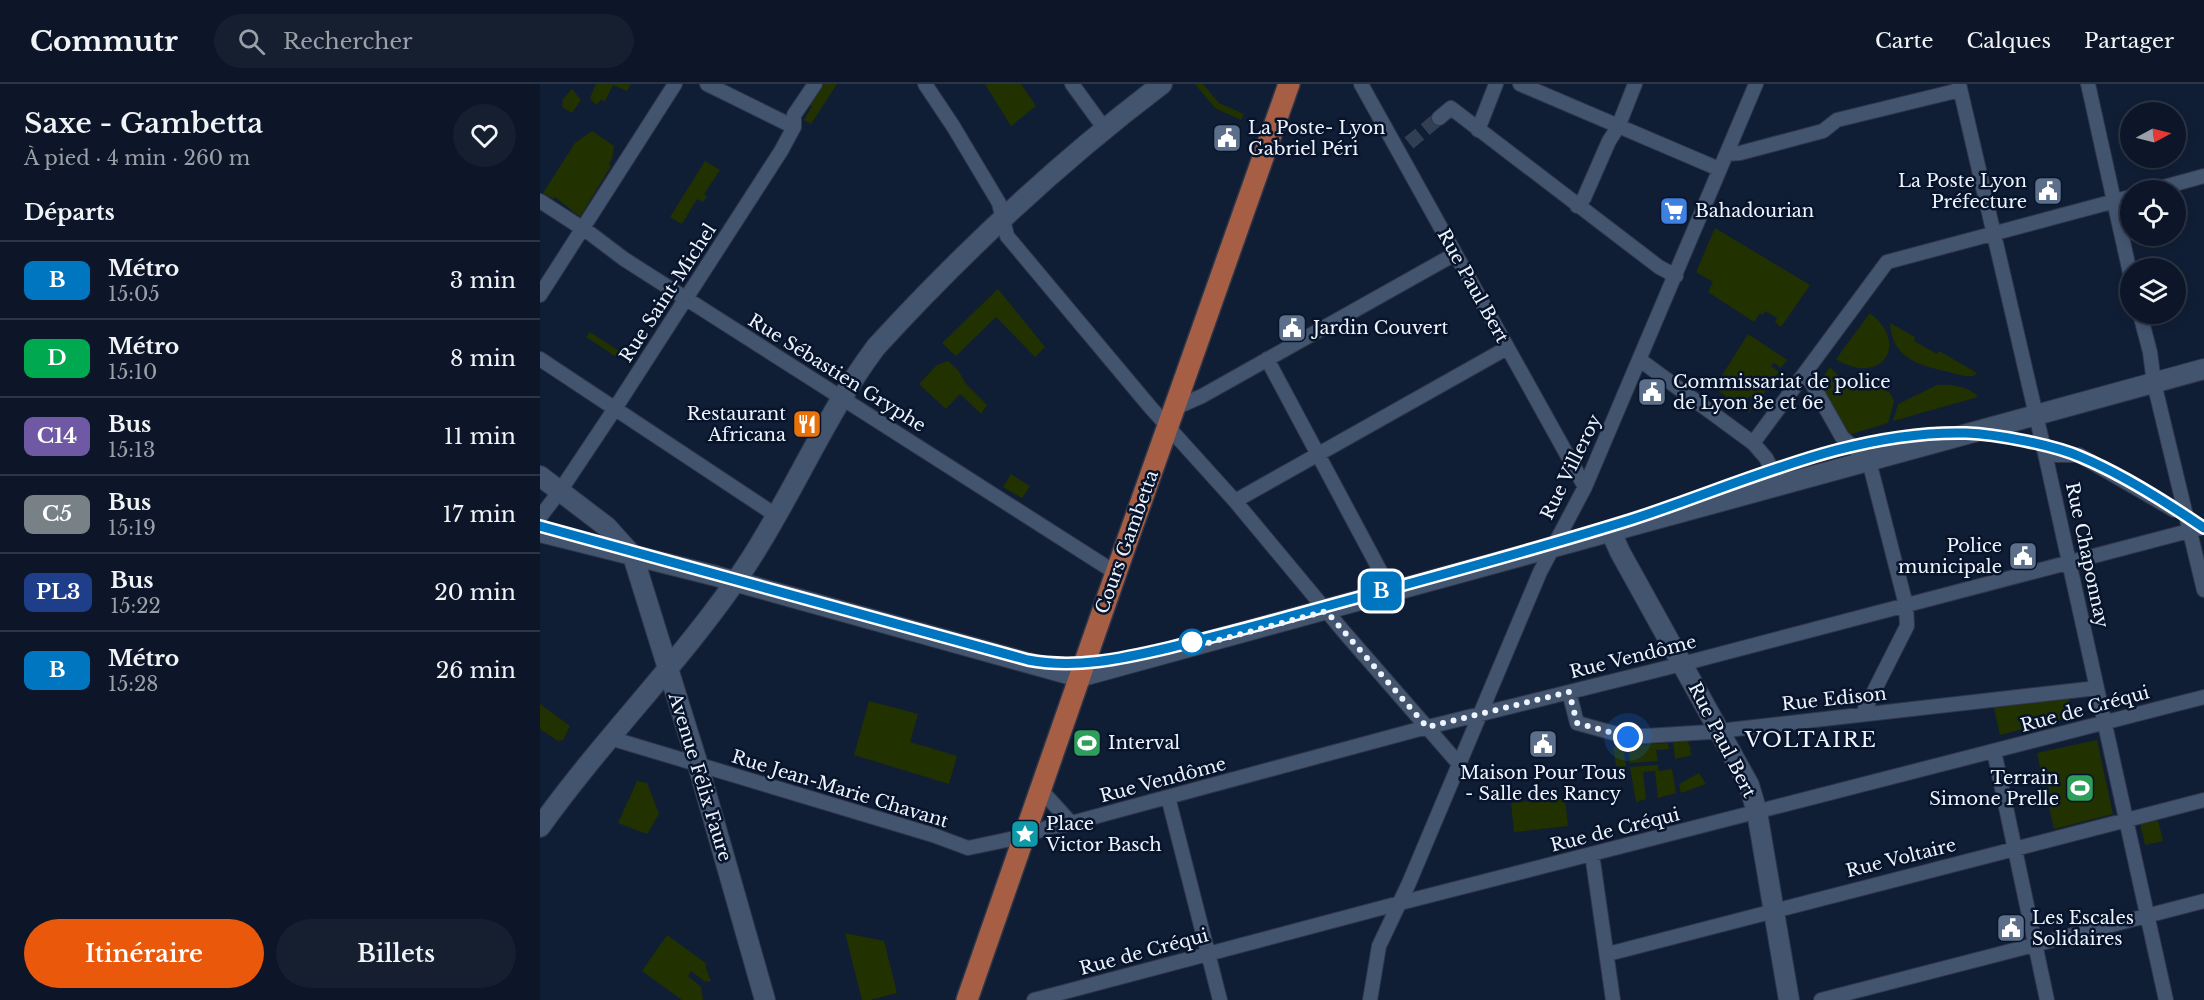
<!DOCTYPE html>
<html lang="fr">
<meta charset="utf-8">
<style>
:root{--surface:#0c1628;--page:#151f30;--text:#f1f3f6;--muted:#9a9fa8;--line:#2c3545;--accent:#ea580c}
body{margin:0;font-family:"Libre Baskerville",serif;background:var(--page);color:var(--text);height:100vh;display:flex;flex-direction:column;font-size:22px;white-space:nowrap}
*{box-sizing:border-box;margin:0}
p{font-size:20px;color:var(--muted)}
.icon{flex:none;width:33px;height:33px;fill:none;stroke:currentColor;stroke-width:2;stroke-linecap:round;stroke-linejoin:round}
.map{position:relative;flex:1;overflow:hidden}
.sheet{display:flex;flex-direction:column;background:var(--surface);width:540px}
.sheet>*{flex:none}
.badge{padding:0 12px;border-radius:9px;font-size:21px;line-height:39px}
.needle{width:39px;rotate:83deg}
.fabs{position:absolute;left:1580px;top:18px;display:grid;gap:12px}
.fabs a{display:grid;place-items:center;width:66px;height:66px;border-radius:50%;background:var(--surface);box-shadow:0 3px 9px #0003,0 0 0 2px var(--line);font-size:30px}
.you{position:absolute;width:30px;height:30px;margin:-15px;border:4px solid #fff;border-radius:50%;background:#1a73e8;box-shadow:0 0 0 9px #1a73e833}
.map>.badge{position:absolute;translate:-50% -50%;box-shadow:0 0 0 3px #fff}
h2{padding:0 24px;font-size:22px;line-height:54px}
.round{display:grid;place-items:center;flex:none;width:63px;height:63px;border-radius:32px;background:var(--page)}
.head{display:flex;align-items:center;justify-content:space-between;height:102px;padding:0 24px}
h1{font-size:28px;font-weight:600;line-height:45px}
.button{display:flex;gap:12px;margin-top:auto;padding:12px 24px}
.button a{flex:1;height:69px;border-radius:36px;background:var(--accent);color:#fff;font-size:24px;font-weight:600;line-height:69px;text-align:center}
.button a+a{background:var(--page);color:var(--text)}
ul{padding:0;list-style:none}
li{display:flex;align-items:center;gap:18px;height:78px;padding:0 24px;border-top:2px solid var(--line)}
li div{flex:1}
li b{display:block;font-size:22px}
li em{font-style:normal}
li .badge{min-width:66px;font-weight:700;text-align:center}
header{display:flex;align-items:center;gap:36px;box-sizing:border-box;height:84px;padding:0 30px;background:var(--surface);border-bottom:2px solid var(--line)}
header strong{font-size:28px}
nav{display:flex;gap:33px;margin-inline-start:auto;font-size:21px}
.search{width:420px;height:54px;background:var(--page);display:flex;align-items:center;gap:15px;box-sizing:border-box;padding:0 21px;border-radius:33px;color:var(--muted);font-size:22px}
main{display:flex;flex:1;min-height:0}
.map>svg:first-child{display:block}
.green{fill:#213100}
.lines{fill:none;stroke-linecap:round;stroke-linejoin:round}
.street-tunnel{stroke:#313e53;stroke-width:14;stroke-dasharray:14 7;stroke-linecap:butt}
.street-casing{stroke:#2f3649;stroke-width:16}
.secondary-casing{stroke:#2f3649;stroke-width:22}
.primary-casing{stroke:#2f3649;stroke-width:24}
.street{stroke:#43546f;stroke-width:14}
.secondary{stroke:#43546f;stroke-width:20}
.primary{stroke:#a65f44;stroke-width:21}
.line-casing{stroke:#fff;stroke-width:14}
.line{stroke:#0076c0;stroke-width:9}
.walk{stroke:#edf4fd;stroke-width:6;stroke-dasharray:0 10.8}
.stop-dot{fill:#fff;stroke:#0076c0;stroke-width:3}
.labels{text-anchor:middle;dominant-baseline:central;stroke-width:5;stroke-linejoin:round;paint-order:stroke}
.poi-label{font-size:18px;fill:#edf4fd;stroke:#07142b;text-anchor:start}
.street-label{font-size:18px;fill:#edf4fd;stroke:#07142b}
.quarter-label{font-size:21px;letter-spacing:1.5px;fill:#edf4fd;stroke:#07142b}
</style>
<header>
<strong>Commutr</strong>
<div class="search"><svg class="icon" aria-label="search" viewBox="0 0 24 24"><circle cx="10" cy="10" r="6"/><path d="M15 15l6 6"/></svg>Rechercher</div>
<nav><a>Carte</a><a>Calques</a><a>Partager</a></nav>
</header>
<main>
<section class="sheet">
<div class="head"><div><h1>Saxe - Gambetta</h1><p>À pied · 4 min · 260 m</p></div><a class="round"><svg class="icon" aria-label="heart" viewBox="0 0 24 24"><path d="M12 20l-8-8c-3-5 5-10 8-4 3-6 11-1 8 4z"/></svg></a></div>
<h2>Départs</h2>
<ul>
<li><span class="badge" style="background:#0076c0;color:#fff">B</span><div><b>Métro</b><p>15:05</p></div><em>3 min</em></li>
<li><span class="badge" style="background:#00a950;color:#fff">D</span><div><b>Métro</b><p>15:10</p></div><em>8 min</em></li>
<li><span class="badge" style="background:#6f59a5;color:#fff">C14</span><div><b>Bus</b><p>15:13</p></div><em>11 min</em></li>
<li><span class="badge" style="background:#778186;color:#fff">C5</span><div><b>Bus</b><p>15:19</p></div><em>17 min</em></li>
<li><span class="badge" style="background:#1e3e89;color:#fff">PL3</span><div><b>Bus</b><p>15:22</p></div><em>20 min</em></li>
<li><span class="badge" style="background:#0076c0;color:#fff">B</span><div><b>Métro</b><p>15:28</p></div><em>26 min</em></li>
</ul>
<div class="button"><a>Itinéraire</a><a>Billets</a></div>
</section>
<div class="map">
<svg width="1664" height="916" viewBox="0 0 1664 916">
<rect width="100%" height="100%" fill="#101e35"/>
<path class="green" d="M56,0H91L87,7L73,1L65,17L61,16L56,21L50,14Z
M278,0H297L271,40L264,36L272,22L266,18Z
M445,0H481L496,22L471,42Z
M655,0H663L679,19L704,30L701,36L675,24Z
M32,5L41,16L32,29L22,23L23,15Z
M52,47L74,62L72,75L69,80L71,82L40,133L15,113L13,115L3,109L35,59Z
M165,77L180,86L164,110L167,112L163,118L157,115L142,140L130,133Z
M1175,144L1270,201L1241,243L1235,238L1237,234L1225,227L1223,231L1220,229L1214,238L1168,208L1173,198L1156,188Z
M458,205L505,263L495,273L456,233L416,272L402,259Z
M1330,229C1371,261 1340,303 1296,275Z
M1350,239L1375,253L1374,257L1397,270L1399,267L1437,289L1434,292H1424C1390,282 1353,282 1350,239Z
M50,248L82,269L78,274L46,253Z
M1208,250L1247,276L1241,284L1234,279L1231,282L1239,288L1218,318L1209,312L1205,319L1212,324L1209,329L1174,304Z
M408,277L418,286L426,300L447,321L441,330L420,310L406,325L379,300L397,281Z
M1290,283C1298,292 1306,299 1317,303C1331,308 1350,298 1354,318L1348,339L1308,351L1278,300Z
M1397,301C1410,300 1429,302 1438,313L1353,337L1358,320Z
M471,390L490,402L482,414L463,403Z
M1529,614L1532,632L1460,651L1454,624Z
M329,617L378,630L370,658L417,672L409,700L314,671Z
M0,620L30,642L23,656L18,657L0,645Z
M1557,656L1573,730L1514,745L1497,669Z
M1150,657L1148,659L1151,665L1150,666L1152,671L1135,675L1133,658Z
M1128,659L1129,665L1116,666L1118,677L1090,679L1088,662Z
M1083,662L1088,696L1078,697V694H1081L1079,682H1076L1073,663Z
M1118,681L1119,687L1132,685L1136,709L1118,714L1115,687L1103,688L1106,715L1096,718L1090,683Z
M1159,689L1166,700L1141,709L1139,700Z
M97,697L107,699L119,730L107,750L78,739Z
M1025,714L1028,742L974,748L971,719Z
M1618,736L1623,757L1605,761L1600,739Z
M305,849L344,857L357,909L330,916H322Z
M127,851L167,880L165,881L171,898L164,897L151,887L148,892L161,903L163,916H142L102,887Z"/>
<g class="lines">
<path class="street-tunnel" d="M869,59L899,34"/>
<g class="street-casing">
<path id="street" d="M167,0L254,43
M385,0L413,42L459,119L467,152L611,324L695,417L804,548L919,680
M532,0L564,44
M821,0L1045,403
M980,0L1179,85
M1419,0L1506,374L1626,916
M1548,0L1590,189
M899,34L911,24L1119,183L1136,192
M938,46L956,0
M1187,70L1200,69L1283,47L1297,36L1420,6
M1613,106L1664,92
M0,117L51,150L84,175L576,489
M1037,122L1044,114L1069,57L1078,43L1095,0
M0,211L135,0
M1600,230L1610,268L1614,299L1664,506
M0,275L237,432
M727,275L852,509
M1100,276L1213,359L1226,374L1240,402
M1266,289L1302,353L1329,377L1366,521L1367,542L1323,629
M635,324L662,312L915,170
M1213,359L1347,178L1590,113
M1516,371H1539L1634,426L1639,425
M695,417L967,264
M0,433L20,407L76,323L241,67L254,43V31L275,0
M1029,608L1037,639L1088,653L1170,648L1557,604
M70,654L393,751L428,764L485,752L509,743L524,741L876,646L1142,580L1664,443
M1454,667L1507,916
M501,706L531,739
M628,713L680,916
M1052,770L1073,916
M1068,870L1664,716
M494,916L860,819L1664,613
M830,916L839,862L869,799L1000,488L1045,403L1216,0
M1281,916L1664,817"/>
</g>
<g class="secondary-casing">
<path id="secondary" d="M0,392L67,443L93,472L158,681L225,916
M0,448L176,492L539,593L1664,285
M1071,448L1080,468L1209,701L1217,728L1249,916
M0,743C64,653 144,575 206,482C253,411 285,331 336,263C423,168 519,78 622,0"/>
</g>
<g class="primary-casing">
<path id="primary" d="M427,916L584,466L749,0"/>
</g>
<use href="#street" class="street"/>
<use href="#secondary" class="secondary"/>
<use href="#primary" class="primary"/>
</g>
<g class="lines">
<g class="line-casing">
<path id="line" d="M0,442L488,576C535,585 581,575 628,564C664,555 700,546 736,536C855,503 975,472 1093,435C1201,400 1310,346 1426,349C1456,350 1514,361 1541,373C1584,391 1626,418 1664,444"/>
</g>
<use href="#line" class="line"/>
<path class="walk" d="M652,558L653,563L786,527L887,643L1029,608L1037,639L1088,653"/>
</g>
<defs>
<g id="civic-square" transform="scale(1.5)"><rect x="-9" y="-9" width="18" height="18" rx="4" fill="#5c6f8a" stroke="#07142b"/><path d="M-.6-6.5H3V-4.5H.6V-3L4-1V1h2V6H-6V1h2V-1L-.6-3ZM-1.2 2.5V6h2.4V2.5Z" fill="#fff"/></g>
<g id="supermarket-square" transform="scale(1.5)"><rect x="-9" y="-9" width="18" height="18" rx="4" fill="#3f7fe0" stroke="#07142b"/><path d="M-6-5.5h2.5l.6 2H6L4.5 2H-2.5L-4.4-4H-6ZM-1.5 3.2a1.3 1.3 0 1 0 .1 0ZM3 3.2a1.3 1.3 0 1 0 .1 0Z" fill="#fff"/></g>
<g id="restaurant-square" transform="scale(1.5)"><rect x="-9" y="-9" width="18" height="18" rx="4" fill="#e8710a" stroke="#07142b"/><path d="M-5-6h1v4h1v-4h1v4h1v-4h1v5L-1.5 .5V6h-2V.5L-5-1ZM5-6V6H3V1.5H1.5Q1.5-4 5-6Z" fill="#fff"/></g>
<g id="stadium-square" transform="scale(1.5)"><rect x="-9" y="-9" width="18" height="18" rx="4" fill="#2e9e5b" stroke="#07142b"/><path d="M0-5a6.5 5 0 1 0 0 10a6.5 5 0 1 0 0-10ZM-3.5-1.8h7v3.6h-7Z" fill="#fff"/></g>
<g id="sight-square" transform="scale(1.5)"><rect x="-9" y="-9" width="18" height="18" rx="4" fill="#0f9aa8" stroke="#07142b"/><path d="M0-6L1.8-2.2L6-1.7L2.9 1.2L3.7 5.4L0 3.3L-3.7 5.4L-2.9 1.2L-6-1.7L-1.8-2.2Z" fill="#fff"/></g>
</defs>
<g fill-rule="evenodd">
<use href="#civic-square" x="687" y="54"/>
<use href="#civic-square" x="1508" y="107"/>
<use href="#supermarket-square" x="1134" y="127"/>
<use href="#civic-square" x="752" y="244"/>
<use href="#civic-square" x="1112" y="308"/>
<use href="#restaurant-square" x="267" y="340"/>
<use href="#civic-square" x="1483" y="472"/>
<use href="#stadium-square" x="547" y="659"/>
<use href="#civic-square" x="1003" y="660"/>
<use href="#stadium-square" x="1540" y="704"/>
<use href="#sight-square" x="485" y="750"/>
<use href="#civic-square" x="1471" y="844"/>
</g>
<circle class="stop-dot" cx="652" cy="558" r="12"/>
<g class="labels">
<g class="poi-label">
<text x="708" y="44">La Poste- Lyon<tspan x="708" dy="21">Gabriel Péri</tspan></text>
<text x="1487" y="97" text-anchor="end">La Poste Lyon<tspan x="1487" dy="21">Préfecture</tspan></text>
<text x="1155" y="127">Bahadourian</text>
<text x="773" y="244">Jardin Couvert</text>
<text x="1133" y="298">Commissariat de police<tspan x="1133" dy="21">de Lyon 3e et 6e</tspan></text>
<text x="246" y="330" text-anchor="end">Restaurant<tspan x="246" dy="21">Africana</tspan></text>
<text x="1462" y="462" text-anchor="end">Police<tspan x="1462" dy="21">municipale</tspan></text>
<text x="568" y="659">Interval</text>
<text x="1003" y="689" text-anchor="middle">Maison Pour Tous<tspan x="1003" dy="21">- Salle des Rancy</tspan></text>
<text x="1519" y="694" text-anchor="end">Terrain<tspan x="1519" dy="21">Simone Prelle</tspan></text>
<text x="506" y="740">Place<tspan x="506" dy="21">Victor Basch</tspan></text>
<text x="1492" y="834">Les Escales<tspan x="1492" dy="21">Solidaires</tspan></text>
</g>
<g class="street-label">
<text transform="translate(933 202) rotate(61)">Rue Paul Bert</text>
<text transform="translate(128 209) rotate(-57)">Rue Saint-Michel</text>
<text transform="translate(297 289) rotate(32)">Rue Sébastien Gryphe</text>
<text transform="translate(1031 383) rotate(-64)">Rue Villeroy</text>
<text transform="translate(587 458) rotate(-70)">Cours Gambetta</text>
<text transform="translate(1547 471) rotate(78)">Rue Chaponnay</text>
<text transform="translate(1093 573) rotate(-14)">Rue Vendôme</text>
<text transform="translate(1294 615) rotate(-6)">Rue Edison</text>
<text transform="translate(1545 625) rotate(-15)">Rue de Créqui</text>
<text transform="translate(1182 656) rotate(63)">Rue Paul Bert</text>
<text transform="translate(160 693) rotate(73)">Avenue Félix Faure</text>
<text transform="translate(623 696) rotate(-15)">Rue Vendôme</text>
<text transform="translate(300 705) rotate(17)">Rue Jean-Marie Chavant</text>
<text transform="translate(1075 746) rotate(-14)">Rue de Créqui</text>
<text transform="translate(1361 774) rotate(-14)">Rue Voltaire</text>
<text transform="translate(604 868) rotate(-15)">Rue de Créqui</text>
</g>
<g class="quarter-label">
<text x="1271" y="656">VOLTAIRE</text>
</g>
</g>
</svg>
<div class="fabs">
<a><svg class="needle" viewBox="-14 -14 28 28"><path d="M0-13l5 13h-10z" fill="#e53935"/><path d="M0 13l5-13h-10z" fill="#9a9fa8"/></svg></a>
<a><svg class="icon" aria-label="locate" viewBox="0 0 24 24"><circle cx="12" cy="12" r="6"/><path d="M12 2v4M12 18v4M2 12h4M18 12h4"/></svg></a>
<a><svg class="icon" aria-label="layers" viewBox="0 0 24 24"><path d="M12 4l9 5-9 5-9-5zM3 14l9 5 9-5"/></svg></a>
</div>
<div class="you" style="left:1088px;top:653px"></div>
<b class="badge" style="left:841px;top:507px;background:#0076c0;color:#fff">B</b>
</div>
</main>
